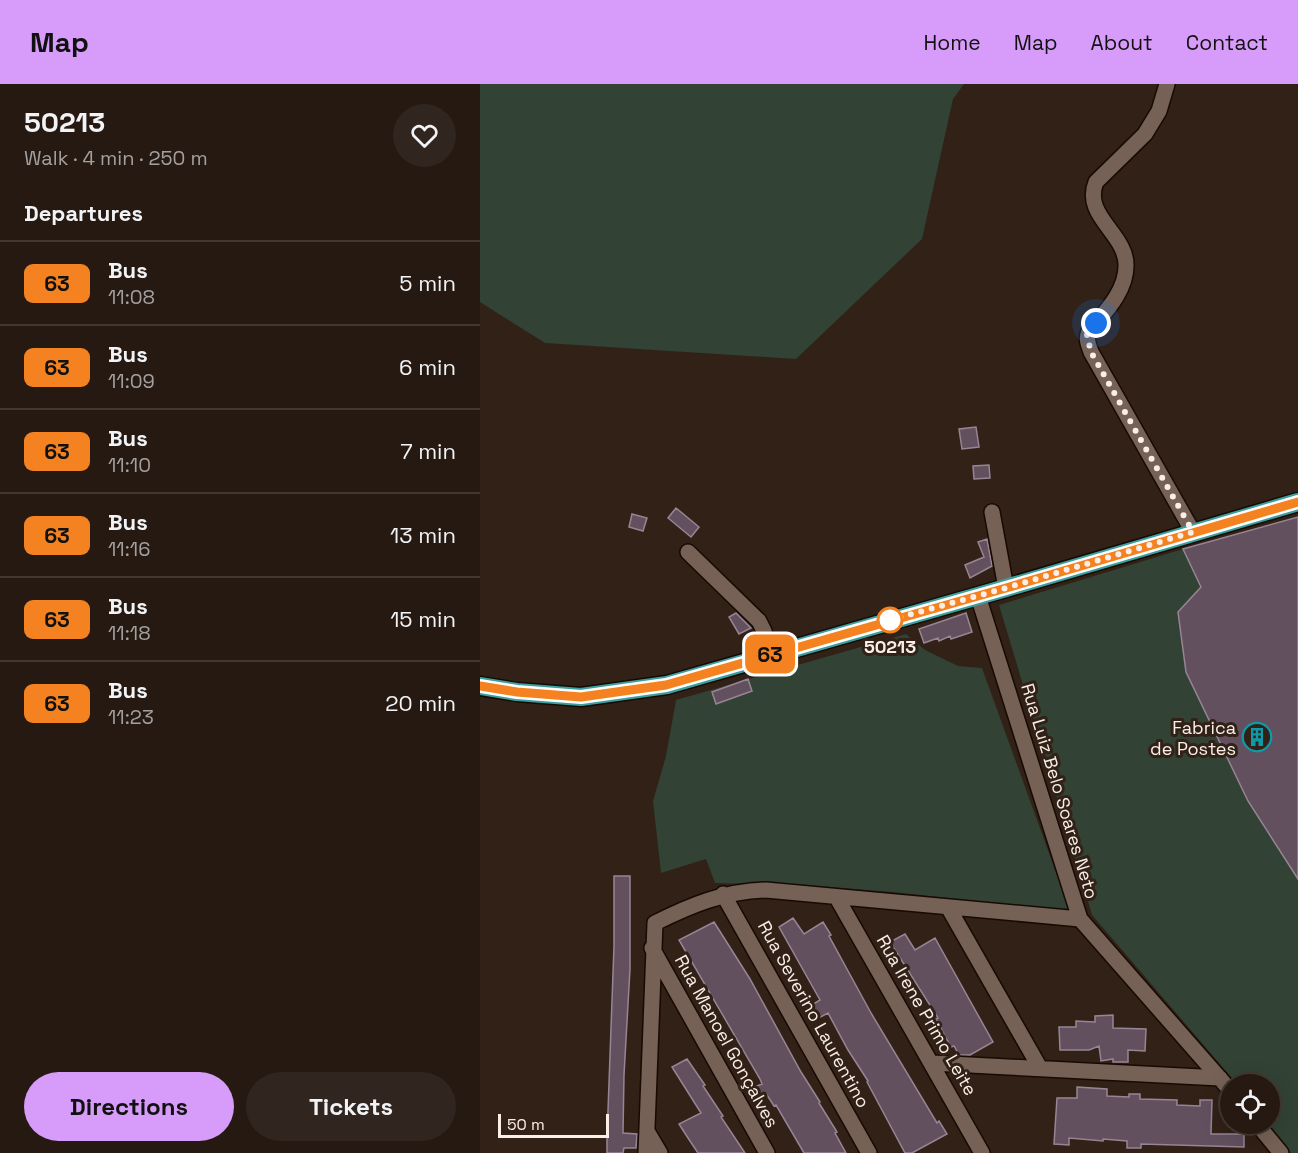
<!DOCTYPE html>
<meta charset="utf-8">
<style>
:root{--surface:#251911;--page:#31261f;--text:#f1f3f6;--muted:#a3a09f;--line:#423831;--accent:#d79bf9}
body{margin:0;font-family:"Space Grotesk",sans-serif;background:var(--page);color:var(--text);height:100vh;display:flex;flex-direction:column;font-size:22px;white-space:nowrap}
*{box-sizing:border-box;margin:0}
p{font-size:20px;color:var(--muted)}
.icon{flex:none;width:33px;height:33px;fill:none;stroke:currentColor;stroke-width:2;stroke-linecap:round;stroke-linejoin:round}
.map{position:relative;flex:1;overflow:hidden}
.sheet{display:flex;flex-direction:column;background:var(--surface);width:480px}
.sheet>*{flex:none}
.badge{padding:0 12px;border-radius:9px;font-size:21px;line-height:39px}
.buttons{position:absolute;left:740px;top:990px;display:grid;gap:12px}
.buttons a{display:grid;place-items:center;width:60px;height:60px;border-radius:50%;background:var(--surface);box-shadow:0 6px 24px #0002,0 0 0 2px var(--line);font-size:30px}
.scale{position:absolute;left:18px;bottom:15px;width:111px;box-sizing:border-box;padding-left:6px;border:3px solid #faefe8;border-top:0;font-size:16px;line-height:21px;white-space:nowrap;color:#faefe8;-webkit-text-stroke:4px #312117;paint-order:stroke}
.you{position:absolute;width:30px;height:30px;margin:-15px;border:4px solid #fff;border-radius:50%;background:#1a73e8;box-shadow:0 0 0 9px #1a73e833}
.map>.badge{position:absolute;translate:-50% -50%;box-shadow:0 0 0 3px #fff}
h2{padding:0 24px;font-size:22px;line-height:54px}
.round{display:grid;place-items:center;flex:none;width:63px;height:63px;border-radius:32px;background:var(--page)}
.headline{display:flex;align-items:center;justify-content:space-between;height:102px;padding:0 24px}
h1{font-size:28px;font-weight:700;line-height:45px}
.cta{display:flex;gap:12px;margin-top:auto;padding:12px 24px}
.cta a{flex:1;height:69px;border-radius:36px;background:var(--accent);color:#111;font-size:24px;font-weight:700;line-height:69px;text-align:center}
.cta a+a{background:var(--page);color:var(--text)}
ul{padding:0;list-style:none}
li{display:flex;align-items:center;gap:18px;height:84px;padding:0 24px;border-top:2px solid var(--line)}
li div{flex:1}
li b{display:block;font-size:22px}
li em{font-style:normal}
li .badge{min-width:66px;font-weight:700;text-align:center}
header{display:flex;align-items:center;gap:36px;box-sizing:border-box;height:84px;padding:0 30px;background:var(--accent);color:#111}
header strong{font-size:28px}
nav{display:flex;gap:33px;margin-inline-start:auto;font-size:21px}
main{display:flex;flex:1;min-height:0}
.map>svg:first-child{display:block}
.green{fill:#324234}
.building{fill:#62505e;stroke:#988594;stroke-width:1.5}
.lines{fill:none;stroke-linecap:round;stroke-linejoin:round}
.street-casing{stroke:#180a03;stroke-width:18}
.primary-casing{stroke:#180a03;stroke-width:21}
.street{stroke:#756155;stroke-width:15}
.primary{stroke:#3b9e9f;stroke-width:18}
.line-casing{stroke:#fff;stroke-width:14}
.line{stroke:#f58220;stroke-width:9}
.walk{stroke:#faefe8;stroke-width:6;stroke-dasharray:0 10.8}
.stop-dot{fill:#fff;stroke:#f58220;stroke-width:3}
.labels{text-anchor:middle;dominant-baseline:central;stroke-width:6;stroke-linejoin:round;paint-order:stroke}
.stop-label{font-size:18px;font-weight:bold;fill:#faefe8;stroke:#312117}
.poi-label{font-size:18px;fill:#faefe8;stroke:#312117;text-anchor:end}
.street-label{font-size:18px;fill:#faefe8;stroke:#312117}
</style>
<header>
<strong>Map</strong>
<nav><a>Home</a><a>Map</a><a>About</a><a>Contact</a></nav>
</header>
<main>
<section class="sheet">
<div class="headline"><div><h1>50213</h1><p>Walk · 4 min · 250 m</p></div><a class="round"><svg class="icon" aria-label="heart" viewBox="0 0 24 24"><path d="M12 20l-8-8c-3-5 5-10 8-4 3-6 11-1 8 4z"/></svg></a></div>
<h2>Departures</h2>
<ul>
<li><span class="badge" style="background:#f58220;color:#111">63</span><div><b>Bus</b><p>11:08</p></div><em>5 min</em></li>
<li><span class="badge" style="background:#f58220;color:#111">63</span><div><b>Bus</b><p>11:09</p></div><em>6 min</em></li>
<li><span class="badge" style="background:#f58220;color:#111">63</span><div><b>Bus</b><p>11:10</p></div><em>7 min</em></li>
<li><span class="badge" style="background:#f58220;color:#111">63</span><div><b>Bus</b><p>11:16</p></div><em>13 min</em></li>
<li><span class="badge" style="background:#f58220;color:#111">63</span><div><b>Bus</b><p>11:18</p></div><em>15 min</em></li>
<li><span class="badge" style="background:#f58220;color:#111">63</span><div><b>Bus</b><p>11:23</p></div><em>20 min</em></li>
</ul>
<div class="cta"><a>Directions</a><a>Tickets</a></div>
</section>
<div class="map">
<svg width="818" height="1069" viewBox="0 0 818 1069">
<rect width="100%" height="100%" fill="#312117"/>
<path class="green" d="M0,0H484L473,15L442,155L316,275L65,259L0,218Z
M703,465L721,503L698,528L706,588L768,717L818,795V1069H811L787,1040H789V1000H757L612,831L519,521Z
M426,550L445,566L478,582L502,584L590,827L412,808L322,801L235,799L226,775L181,789L173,717L186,672L196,616Z"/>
<path class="building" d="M496,343L499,363L482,365L479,345Z
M509,381L510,394L494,395L493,382Z
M196,424L219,443L211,453L188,434Z
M152,430L167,434L163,447L149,443Z
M818,433V795L768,717L706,588L698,528L721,503L703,465Z
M507,455L512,482L490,494L485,481L504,473L498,458Z
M256,529L271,544L259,550L249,533Z
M486,529L492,548L471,555L470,552L459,557L458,554L444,559L439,545Z
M268,595L272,607L236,620L232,608Z
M134,792H150V885L144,991L143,1049L157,1050L156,1064H144L143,1069H127V1054L134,862Z
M313,834L324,850L343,838L351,851L349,852L391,929L457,1039L459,1037L467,1050L432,1069H425L387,998L388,997L368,966L348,929L331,938L324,926L340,916L299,843Z
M234,838L270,895L321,988L340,1018L339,1019L357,1048L355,1049L366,1069H324L296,1021L294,1022L287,1011L274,1017L267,1006L282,1000L280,995L199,856Z
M425,850L435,866L455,854L513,958L490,971H479L474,962L471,963L456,935L458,934L410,858Z
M633,931V944L666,945L665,967L648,966V978H633V975L621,977L619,962L609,966H580L579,943H596V937L615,938V932Z
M207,975L225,1001L223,1002L243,1032L241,1033L265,1069H218L208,1054L199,1040L221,1029L192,983Z
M597,1003L627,1005V1012L649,1013V1010H660V1015L697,1016V1021L720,1022V1016H732L731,1050H764V1063L661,1060V1064H647V1057L623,1055V1057L589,1054V1061L574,1060L577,1014H597Z"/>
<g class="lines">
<g class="street-casing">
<path id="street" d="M687,0L679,27L665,50L616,98C602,132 647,150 646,182C646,204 630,223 616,239C613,242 609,245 608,250C606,256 609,262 611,268L713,448
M512,428L526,504
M208,468L279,537L284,547L290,570
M498,512L600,835L750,1006
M243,810L389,1069
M357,814L502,1069
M468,823L560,984
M172,864L287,1069
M452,979L740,994
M777,1040L801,1069
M167,1047L180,1069
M166,1069L175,839C211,821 245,807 286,806L600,835"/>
</g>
<g class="primary-casing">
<path id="primary" d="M0,602L37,608L101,613L187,601L526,504L818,418"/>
</g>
<use href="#street" class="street"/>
<use href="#primary" class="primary"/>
</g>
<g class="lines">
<g class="line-casing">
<path id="line" d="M0,602L37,608L101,613L186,601L526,504L818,418"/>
</g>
<use href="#line" class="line"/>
<path class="walk" d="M410,536L526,504L713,448L611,268L607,251L616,239"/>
</g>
<defs>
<g id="building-ring" transform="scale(1.5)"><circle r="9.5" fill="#312117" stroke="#0f9aa8" stroke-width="1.5"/><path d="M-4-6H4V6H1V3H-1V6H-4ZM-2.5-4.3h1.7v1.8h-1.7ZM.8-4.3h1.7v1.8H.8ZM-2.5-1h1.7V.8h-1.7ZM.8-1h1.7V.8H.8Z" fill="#0f9aa8"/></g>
</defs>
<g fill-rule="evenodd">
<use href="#building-ring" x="777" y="653"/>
</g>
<circle class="stop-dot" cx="410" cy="536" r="12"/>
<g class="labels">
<g class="stop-label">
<text x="410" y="562">50213</text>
</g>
<g class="poi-label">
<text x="756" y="643">Fabrica<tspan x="756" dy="21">de Postes</tspan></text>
</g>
<g class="street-label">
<text transform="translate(580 707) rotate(73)">Rua Luiz Belo Soares Neto</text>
<text transform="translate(334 930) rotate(61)">Rua Severino Laurentino</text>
<text transform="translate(447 931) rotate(60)">Rua Irene Primo Leite</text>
<text transform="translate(247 957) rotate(61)">Rua Manoel Gonçalves</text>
</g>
</g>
</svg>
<div class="buttons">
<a><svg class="icon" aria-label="locate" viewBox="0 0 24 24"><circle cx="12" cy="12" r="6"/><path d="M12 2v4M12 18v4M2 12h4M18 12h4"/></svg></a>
</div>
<div class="scale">50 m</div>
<div class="you" style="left:616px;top:239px"></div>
<b class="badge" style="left:290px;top:570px;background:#f58220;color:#111">63</b>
</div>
</main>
